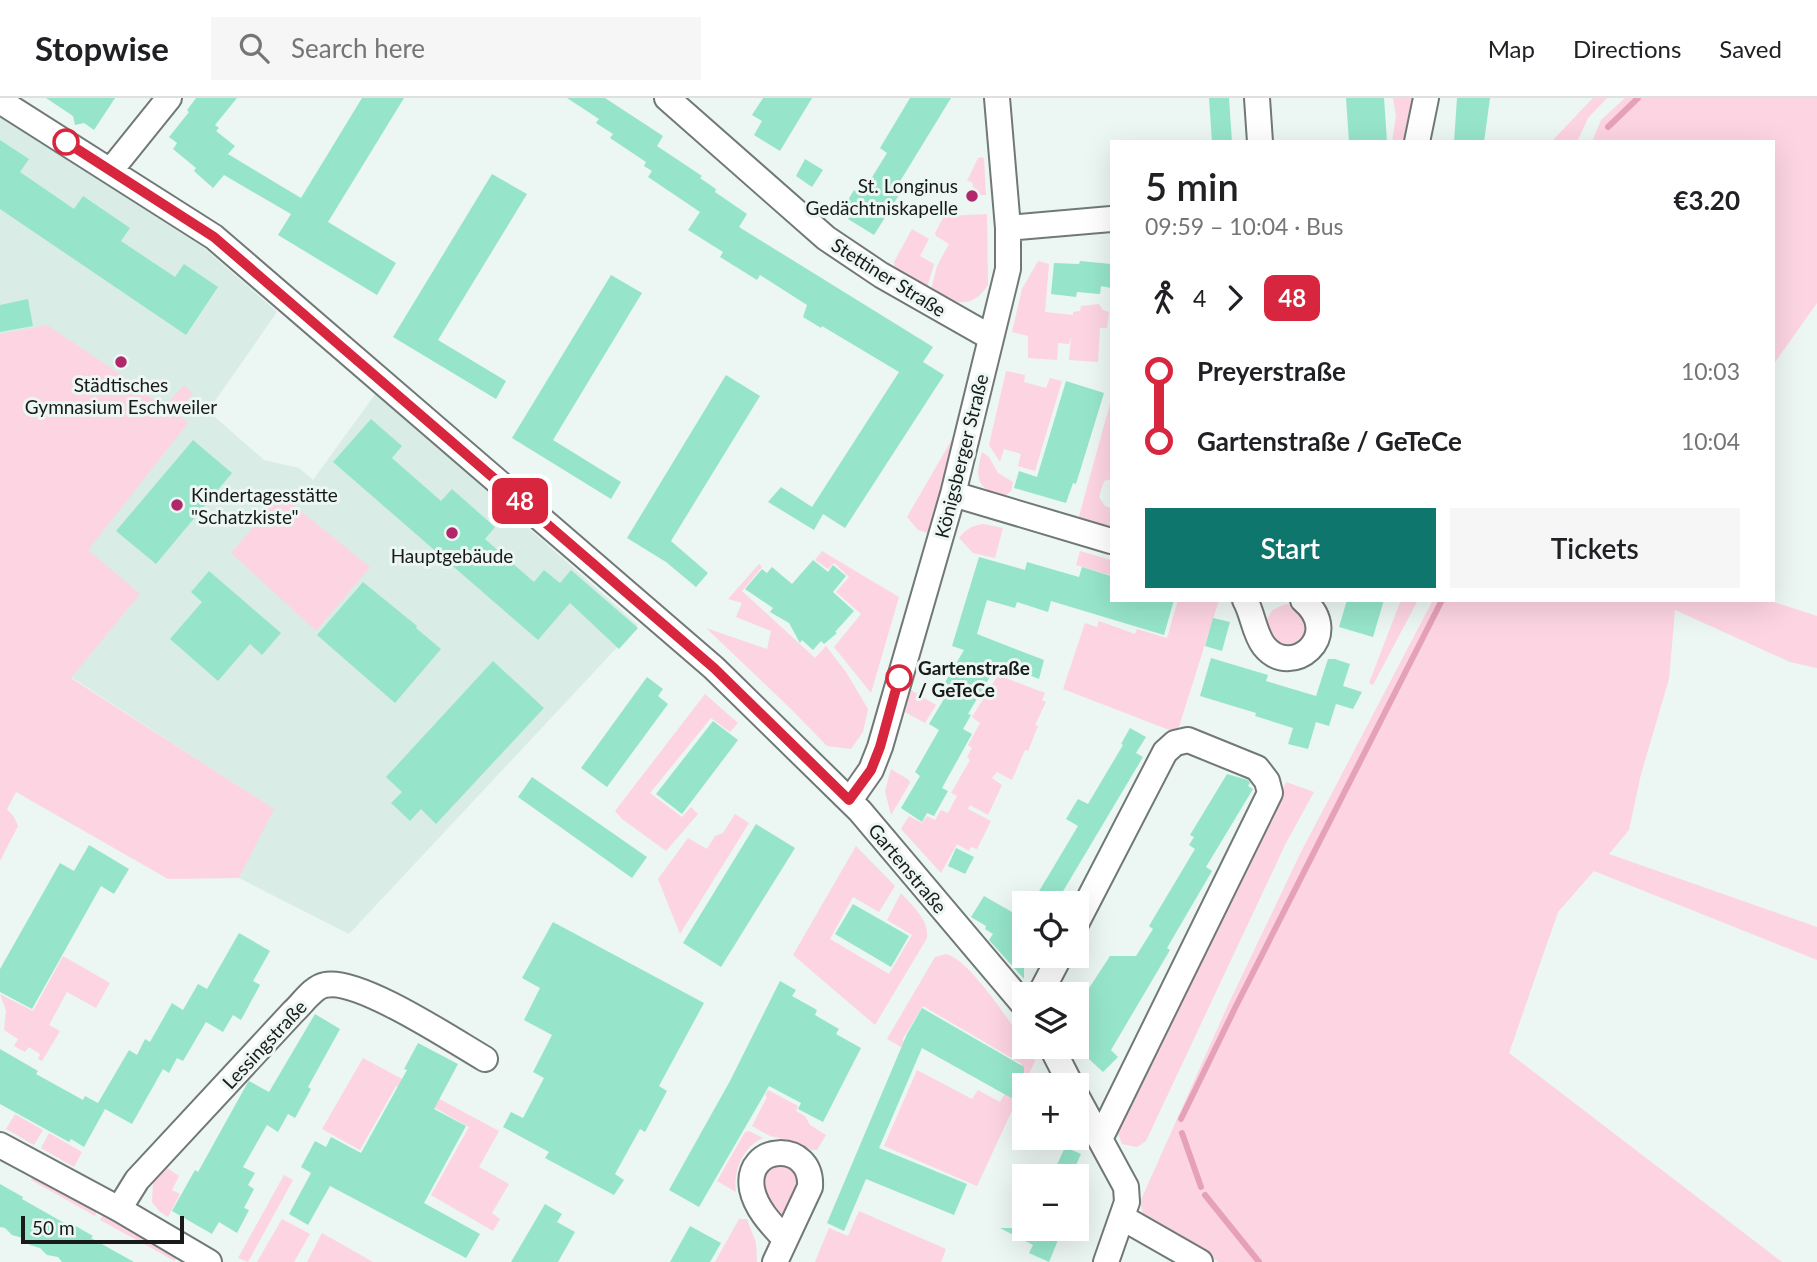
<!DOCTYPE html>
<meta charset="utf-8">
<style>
:root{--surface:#fff;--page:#f6f6f6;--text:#202124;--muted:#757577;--line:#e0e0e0;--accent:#0f766e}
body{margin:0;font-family:Lato,sans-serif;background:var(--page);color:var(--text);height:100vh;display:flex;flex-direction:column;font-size:26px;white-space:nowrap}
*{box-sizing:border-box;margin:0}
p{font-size:23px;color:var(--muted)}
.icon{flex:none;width:38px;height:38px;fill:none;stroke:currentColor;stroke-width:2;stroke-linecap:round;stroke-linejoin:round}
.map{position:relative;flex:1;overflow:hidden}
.sheet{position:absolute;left:1110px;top:42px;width:665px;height:462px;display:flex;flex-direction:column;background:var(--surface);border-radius:0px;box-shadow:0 7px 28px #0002}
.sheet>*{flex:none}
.badge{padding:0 14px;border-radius:10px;font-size:24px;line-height:46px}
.controls{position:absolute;left:1012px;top:793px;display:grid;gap:14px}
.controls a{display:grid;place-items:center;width:77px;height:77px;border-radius:0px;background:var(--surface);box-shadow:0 7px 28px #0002;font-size:35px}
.scale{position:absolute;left:21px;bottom:18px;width:163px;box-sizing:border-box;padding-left:7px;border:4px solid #181b1a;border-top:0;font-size:19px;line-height:24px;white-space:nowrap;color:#181b1a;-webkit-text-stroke:5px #ecf6f2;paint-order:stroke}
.map>.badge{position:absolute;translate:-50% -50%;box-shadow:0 0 0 4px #fff}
.legs{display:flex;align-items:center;gap:10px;height:77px;padding:0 35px;font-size:23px}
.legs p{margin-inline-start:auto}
.head{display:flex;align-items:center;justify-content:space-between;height:119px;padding:0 35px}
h1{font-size:38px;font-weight:600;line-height:52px}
.button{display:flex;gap:14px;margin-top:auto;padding:14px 35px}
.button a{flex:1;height:80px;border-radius:0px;background:var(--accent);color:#fff;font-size:28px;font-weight:600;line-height:80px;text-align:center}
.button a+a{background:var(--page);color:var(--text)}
ul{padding:0 35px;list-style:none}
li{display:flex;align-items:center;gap:24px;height:70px;font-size:26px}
li i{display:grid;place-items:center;width:10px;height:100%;margin:0 9px;background:currentColor}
li i::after{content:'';width:18px;height:18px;margin:-9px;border:5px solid;border-radius:50%;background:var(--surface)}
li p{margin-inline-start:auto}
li:first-child i{background:linear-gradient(#0000 50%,currentColor 0)}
li:last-child i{background:linear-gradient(currentColor 50%,#0000 0)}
header{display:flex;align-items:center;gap:42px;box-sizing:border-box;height:98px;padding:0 35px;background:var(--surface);border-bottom:2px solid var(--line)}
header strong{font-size:33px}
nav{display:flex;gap:38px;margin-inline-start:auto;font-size:24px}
.search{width:490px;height:63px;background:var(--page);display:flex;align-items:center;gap:18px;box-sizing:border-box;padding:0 24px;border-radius:0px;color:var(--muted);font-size:26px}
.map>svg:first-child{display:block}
.built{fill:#daece6}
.green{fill:#fdd4e2}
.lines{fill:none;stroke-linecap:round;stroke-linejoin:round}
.stream{stroke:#e5a1b9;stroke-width:6}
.building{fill:#96e5cb}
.street-casing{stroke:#717976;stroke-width:28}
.street{stroke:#fff;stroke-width:24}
.line-1-casing{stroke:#fff;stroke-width:16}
.line-1{stroke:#d7263d;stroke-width:10}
.stop-1-dot{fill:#fff;stroke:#d7263d;stroke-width:3.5}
.poi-dot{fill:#b0286b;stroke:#ecf6f2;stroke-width:2.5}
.labels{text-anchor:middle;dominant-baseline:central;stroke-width:6;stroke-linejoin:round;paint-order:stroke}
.poi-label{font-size:19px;fill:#181b1a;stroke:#ecf6f2}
.street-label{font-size:19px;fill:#181b1a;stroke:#ecf6f2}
.stop-label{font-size:19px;font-weight:bold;fill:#181b1a;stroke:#ecf6f2;text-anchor:start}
</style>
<header>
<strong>Stopwise</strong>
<div class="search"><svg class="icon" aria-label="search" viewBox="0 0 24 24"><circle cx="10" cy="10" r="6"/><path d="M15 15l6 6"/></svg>Search here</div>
<nav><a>Map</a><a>Directions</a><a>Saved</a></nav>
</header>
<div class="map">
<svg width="1817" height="1164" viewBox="0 0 1817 1164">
<rect width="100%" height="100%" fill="#ecf6f2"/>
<path class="built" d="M0,19L203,149L277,214L208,313L264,362L299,370L313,382L376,295L638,527L349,836L239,780L273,711L79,584L0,537Z"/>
<path class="green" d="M1393,0H1414L1406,44H1392L1396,18Z
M1593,0H1607L1588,20L1577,44H1551Z
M1625,0H1817V205L1773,267V44H1592L1601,22Z
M981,59L984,60L986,97H975L972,84L967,83L978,60Z
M987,116L988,187C971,213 954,205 931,192L937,168L949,146L936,138L935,135L944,118Z
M912,131L929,141L920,158L934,166L927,190L895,172L894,164Z
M1038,163L1049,166L1045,214L1073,217V214L1080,213L1081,208L1099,206L1103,212L1109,214L1107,230H1100L1098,264L1069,262L1071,238L1069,246L1058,245L1057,262L1028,260V238L1012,234L1022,191Z
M47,227L108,268L164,309L184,287L193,295L185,305L189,308L180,318L188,325L88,452L140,496L71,580L274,711L239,780L168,781L16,694L7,711L14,719L18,728L0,763V236Z
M1006,273L1025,277L1024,284L1046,290L1050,280L1062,283L1035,373L1018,368L1021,356L1004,351L1000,364L989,347Z
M1111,302V381L1104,383L1099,399L1105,408L1111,410V432L1078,422Z
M955,336L931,436L918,432L907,419Z
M982,354L989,359L998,375L1013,384L1011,393L1003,399C976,391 975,379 982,354Z
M281,397L370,469L316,533L231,455Z
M983,426L1003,430L995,460L973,455L959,440C966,431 971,428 983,426Z
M822,453L899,499L871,595L834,549L861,516L836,494L849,479L834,465L828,471L815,462Z
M1080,453L1111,462L1110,477L1076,467Z
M759,466L762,469L742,493L815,560L826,548L846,574L868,611L863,634L851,651L827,648L791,611L706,530L767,551L771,533L736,519L742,505L728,501Z
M1178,502H1219L1177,635L1063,591L1085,525L1097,529L1099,523L1135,536L1137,531L1167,540Z
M1401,502H1418L1373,587L1369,585Z
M1433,502H1768L1817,518V570L1790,564L1675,512L1669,581L1641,676L1629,732L1609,756L1817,829V862L1594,773L1558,814L1509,955L1782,1164H1219L1144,1120L1140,1104L1228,907L1300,756Z
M1286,506L1300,510L1310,535L1294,551L1273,546L1265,525L1272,512Z
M998,577L1045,595L1042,602L1046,604L1035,627L1038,628L1028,653L1025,652L1012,682L997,674L992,680L1002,687L988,717L970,707L968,711L991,723L977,751L971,749L969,753L957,746L941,775L901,731L909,718L922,725L927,718L935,722L941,712L948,715L957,698L951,695L970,662L967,659L972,650L968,647L980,625L972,619Z
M911,592L936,607L925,625L905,614Z
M705,596L738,625L730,634L711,620L650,695L682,719L691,709L698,716L666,753L622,721L615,713Z
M891,671L909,682L910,685L891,717L885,693Z
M1286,684L1314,694L1285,747L1146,1043L1137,1049L1122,1046L1114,1025L1151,950L1159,953Z
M735,716L749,725L680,836L658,781L688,740L707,751L715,738L723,735Z
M856,748L895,788L879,814L853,799L830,841L889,876L912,837L887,822L901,795C913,809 929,821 927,840L875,927L793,857Z
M946,856C969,861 1010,924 1024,945V948L1026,949L1035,963L977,1088L884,1048L917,972L972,1001L978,992L1000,1004L1022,966L923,908L902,942L905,944L901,949L887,941L935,859Z
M63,858L110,885L96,910L67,894L49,927L60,933L42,963L38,961L40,956L29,949L25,954L14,948L18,941L4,932L6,913L0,896L33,913Z
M363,960L499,1033L479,1069L509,1086L492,1115L500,1121L493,1133L431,1097L469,1029L396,988L360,1052L322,1031Z
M768,992L798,1008L796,1013L805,1018L810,1027L826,1037L817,1052H812L796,1044L770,1038L752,1028L767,999L765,997Z
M15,1016L43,1032L34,1047L6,1031Z
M749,1033L763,1040C742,1049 733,1074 736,1094L717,1083L745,1034Z
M49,1035L82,1054L74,1069L41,1050Z
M779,1064L795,1072C799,1089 795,1105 782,1116C762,1111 764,1088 764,1072Z
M166,1069L179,1078L172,1092L180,1096L168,1119L159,1113L152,1104L153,1084Z
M34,1077L97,1113L95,1118L31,1082Z
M284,1077L293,1082L248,1164L238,1160Z
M859,1113L946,1151L941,1164H815L829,1130L848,1138Z
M104,1116L176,1157L175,1163L100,1122Z
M282,1121L310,1136L294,1164H257Z
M739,1121H747L756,1145L757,1164H715Z
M322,1135L373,1164H307Z"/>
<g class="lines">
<path class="stream" d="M1608,29L1638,0
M1181,1021L1236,908L1442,502
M1182,1035L1201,1089
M1205,1097L1259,1164"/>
</g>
<path class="building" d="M46,0H115L94,32L84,25L75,27L73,18Z
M196,0H237L215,27L219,30L216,33L235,48L228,56L301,100L362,0H404L328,124L396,165L377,197L278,137L291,116L224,77L213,90L194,73L196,70L173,51L177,45L169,39L189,14L187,12Z
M567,0H605L663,38L657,48L702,78L700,80L716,91L715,94L747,116L739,129L933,249L923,264L944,277L845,430L812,409L899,274L822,228L821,230L803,219L807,207L760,177L757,182L720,159L723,154L688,132L700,114L648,79L652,73L644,68L646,64L610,40L613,36L596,25L599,21Z
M763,0H812L780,53L754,37L762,23L752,17Z
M910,0H951L899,85L904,89L874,137L848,121L851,117L842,112L854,92L861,97L887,55L880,50Z
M1209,0H1229L1232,44H1212Z
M1346,0H1384L1387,44H1349Z
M1457,0H1490L1484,44H1454Z
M0,42L29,61L20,74L74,111L83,98L130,130L121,143L175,179L184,166L218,189L186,237L0,111Z
M805,61L823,72L812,89L796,78Z
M492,76L527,96L438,242L506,283L496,301L393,239Z
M1080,163L1111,166V190L1101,188L1100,196L1077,194L1076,199L1051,196L1054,165L1079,166Z
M611,177L642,195L553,342L621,384L611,401L512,340Z
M28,201L33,228L0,234V207Z
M726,277L760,298L671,443L708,475L696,489L666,464L627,440Z
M1066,283L1104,295L1076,386L1073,385L1066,405L1014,390L1019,373L1037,379Z
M371,321L402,348L392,360L441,403L452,391L495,429L485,441L534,484L544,472L560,485L571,472L638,530L619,551L570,505L538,542L333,364Z
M193,342L232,375L156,466L116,433Z
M781,389L823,416L814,432L768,404Z
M979,459L1025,472L1027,464L1079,479L1082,469L1111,478V502H1174L1164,537L1051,503L1048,514L1017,504L1015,510L987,502L977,536L1044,562L1039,581L998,565L968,616L971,617L963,631L972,636L942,690L948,693L934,718L927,715L922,724L901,710L920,678L915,674L939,632L929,626L944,601L937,598L964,552L952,548Z
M813,462L828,474L833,467L846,478L833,494L854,513L835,534L837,535L824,546L821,543L813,552L802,542L800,545L789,525L770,514L773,510L745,491L762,471L767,475L772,469L792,486Z
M209,473L281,535L262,557L250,546L218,583L170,541L202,504L191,494Z
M363,484L417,528L416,530L441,551L395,605L317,537Z
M1347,502H1384L1373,539L1339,529Z
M1213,520L1230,524L1222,553L1205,548Z
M1211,560L1268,577L1266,583L1316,598L1328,561H1335L1350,566L1343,588L1362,594L1353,611L1336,606L1329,628L1316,624L1308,651L1288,646L1293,630L1255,618L1256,615L1200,598Z
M493,563L544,610L436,726L421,711L410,723L391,705L402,694L386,679Z
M647,579L663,591L658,598L668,606L607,689L581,670Z
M713,623L738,642L682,716L656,696Z
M1130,630L1146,639L1136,655L1143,659L1056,805H1032L1078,728L1066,721L1078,701L1088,706L1123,647L1121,646Z
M1227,676L1248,682L1250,685L1248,688L1253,691L1206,769L1212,773L1167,850L1170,852L1111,952L1118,959L1103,974L1076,949V935L1087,922L1076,916V910L1110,858H1136L1153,831L1149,828L1195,751L1189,747L1194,739L1190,737Z
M532,679L647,759L632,780L518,699Z
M756,726L795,750L721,869L683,845Z
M89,747L129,771L114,796L101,788L32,911L0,894V871L60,765L74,773Z
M956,750L974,759L965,776L948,768Z
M984,798L1024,821V881L989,842L993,836L985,831L986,828L971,819Z
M853,806L909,838L891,869L835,836Z
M553,824L704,905L659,988L667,993L645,1034L640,1031L615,1076L624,1082L614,1097L545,1060L549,1054L503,1029L511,1014L523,1020L544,980L533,974L552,937L524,922L540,890L522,880Z
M239,835L270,853L253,883L260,887L241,922L233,917L223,934L206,924L183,963L177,960L169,975L163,971L132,1026L105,1011L84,1049L71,1041L69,1044L0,1006V951L38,973L36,976L83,1002L85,998L98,1005L129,952L137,957L145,941L150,944L172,905L183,912L198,886L207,891Z
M780,883L796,892L792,898L817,912L815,917L839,931L836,936L861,950L823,1024L798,1011L801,1005L769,988L699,1109L669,1092L730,983Z
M922,910L1024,969V1007L922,950L879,1050L967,1086L954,1117L866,1081L844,1133L827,1125L907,936Z
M315,916L340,931L308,989L311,991L295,1020L288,1016L278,1034L267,1027L243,1069L255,1075L248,1087L254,1091L244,1110L249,1112L237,1135L219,1124L212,1136L172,1113L195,1072L198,1074L248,984L249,983L269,994Z
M418,945L458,966L434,1011L466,1028L424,1105L480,1136L466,1160L330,1088L308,1127L289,1116L311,1075L301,1069L315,1043L326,1049L331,1039L361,1055L407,972L404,971Z
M1065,1049L1081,1056L1071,1078H1052Z
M0,1086L23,1099L22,1101L73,1130L74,1127L93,1138L91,1140L134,1164H62L58,1159L47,1157L40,1150L30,1147L23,1140L12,1137L5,1130L0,1129Z
M545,1106L562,1116L557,1124L575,1134L558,1164H511Z
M690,1128L721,1145L710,1164H670Z
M1000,1130H1063L1049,1164L1029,1155L1033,1147Z"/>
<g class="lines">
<g class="street-casing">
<path id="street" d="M667,0L826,140L881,177L990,239
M1257,0L1260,44
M0,3L214,139L714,570L860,713L1024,907
M1417,44L1426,0
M111,72L169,0
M1008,130L1111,121
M953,396L1111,443
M1245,502C1253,516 1254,535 1264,548C1291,582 1345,538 1303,502
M850,702L871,672L880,649L953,396L1008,171V130L997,0
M1076,826L1165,654L1175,645L1188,642L1257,670L1267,683L1270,695L1100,1041
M1040,896L1060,858
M1051,948L1071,987
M1076,997L1126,1089L1127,1104L1106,1164
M0,1047L119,1111L209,1164
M119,1111L137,1082L293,914C302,906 313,889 325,887C358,879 454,943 485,961
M1123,1120L1200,1164
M775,1164L810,1089C813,1042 744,1045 752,1091C756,1111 772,1127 785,1141"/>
</g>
<use href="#street" class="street"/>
</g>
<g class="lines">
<g class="line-1-casing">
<path id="line-1" d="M66,44L214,139L714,570L849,702L871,672L880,649L899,580"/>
</g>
<use href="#line-1" class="line-1"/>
</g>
<g class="stop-1-dot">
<circle cx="66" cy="44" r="12"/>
<circle cx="899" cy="580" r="12"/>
</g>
<g class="poi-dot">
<circle cx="972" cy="98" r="7"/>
<circle cx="121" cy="264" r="7"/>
<circle cx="177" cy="407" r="7"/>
<circle cx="452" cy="435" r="7"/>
</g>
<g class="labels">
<g class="poi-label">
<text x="958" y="87" text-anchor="end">St. Longinus<tspan x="958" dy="22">Gedächtniskapelle</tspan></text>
<text x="121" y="286">Städtisches<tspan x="121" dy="22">Gymnasium Eschweiler</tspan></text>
<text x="191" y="396" text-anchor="start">Kindertagesstätte<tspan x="191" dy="22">"Schatzkiste"</tspan></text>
<text x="452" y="457">Hauptgebäude</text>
</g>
<g class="street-label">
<text transform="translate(889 179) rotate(32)">Stettiner Straße</text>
<text transform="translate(961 358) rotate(-76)">Königsberger Straße</text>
<text transform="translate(908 770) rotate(50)">Gartenstraße</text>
<text transform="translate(264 946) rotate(-47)">Lessingstraße</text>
</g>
<g class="stop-label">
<text x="918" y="569">Gartenstraße<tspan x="918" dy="22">/ GeTeCe</tspan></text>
</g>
</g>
</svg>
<div class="controls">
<a><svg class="icon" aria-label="locate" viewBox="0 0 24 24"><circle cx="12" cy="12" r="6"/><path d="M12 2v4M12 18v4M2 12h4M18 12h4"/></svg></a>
<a><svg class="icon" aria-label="layers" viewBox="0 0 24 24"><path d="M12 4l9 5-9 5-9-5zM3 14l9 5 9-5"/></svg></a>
<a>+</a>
<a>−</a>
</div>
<div class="scale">50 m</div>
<b class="badge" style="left:520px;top:403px;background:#d7263d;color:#fff">48</b>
<section class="sheet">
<div class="head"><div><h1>5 min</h1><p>09:59 – 10:04 · Bus</p></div><b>€3.20</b></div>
<div class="legs"><svg class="icon" aria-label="walk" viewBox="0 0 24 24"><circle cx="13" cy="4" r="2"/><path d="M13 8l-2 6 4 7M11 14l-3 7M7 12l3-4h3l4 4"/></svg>4<svg class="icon" aria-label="forward" viewBox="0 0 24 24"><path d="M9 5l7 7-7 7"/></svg><b class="badge" style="background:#d7263d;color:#fff">48</b></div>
<ul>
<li><i style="color:#d7263d"></i><b>Preyerstraße</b><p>10:03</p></li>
<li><i style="color:#d7263d"></i><b>Gartenstraße / GeTeCe</b><p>10:04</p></li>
</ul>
<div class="button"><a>Start</a><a>Tickets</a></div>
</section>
</div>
